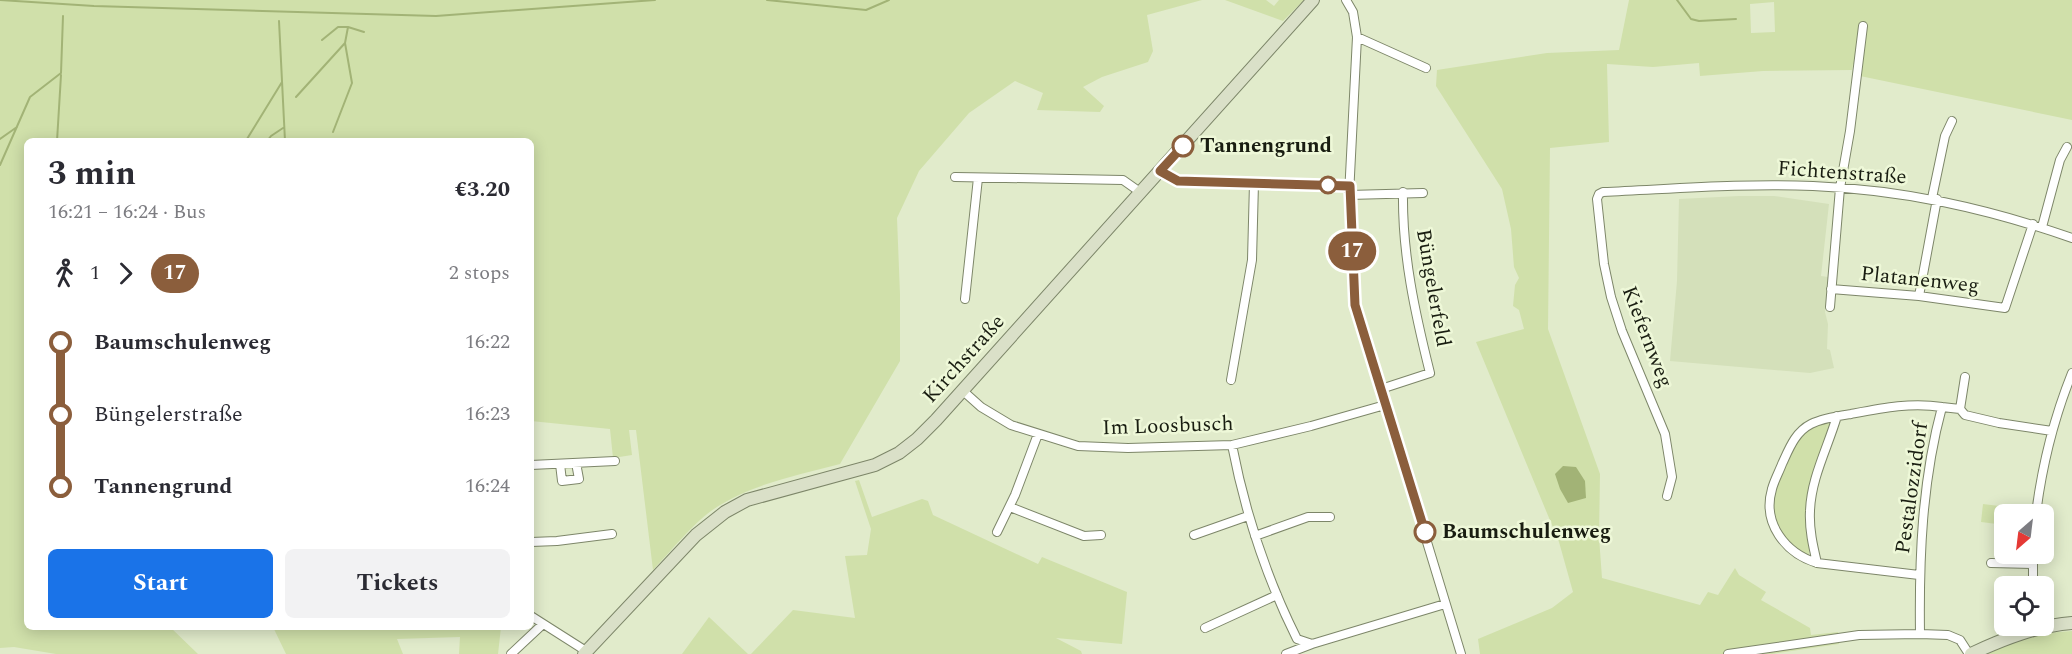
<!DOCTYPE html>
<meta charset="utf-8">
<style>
:root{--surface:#fff;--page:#f2f2f3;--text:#2b2b33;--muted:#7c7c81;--accent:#1a73e8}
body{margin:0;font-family:Spectral,serif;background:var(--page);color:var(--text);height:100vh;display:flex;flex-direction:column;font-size:22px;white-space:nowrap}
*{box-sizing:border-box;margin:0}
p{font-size:20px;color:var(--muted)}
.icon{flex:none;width:33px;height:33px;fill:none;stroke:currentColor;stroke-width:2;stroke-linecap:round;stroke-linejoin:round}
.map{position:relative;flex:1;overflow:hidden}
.sheet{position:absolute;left:24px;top:138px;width:510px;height:492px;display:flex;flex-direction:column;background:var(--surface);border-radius:9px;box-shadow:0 3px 15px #0003}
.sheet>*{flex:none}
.badge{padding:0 12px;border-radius:20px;font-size:21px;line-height:39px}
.needle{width:39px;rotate:208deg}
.buttons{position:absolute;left:1994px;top:504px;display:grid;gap:12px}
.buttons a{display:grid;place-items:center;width:60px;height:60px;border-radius:9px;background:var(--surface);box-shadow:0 3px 15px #0003;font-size:30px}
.map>.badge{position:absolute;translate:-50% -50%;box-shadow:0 0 0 3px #fff}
.legs{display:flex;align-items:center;gap:9px;height:66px;padding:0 24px;font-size:20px}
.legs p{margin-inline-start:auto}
.headline{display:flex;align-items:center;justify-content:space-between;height:102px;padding:0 24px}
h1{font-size:33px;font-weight:700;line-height:45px}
.cta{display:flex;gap:12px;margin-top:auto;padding:12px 24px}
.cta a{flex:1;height:69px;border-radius:9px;background:var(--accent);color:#fff;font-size:24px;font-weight:700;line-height:69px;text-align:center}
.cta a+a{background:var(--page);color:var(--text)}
ul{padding:0 24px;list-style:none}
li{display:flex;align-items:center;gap:21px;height:72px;font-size:22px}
li i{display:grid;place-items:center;width:9px;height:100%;margin:0 8px;background:currentColor}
li i::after{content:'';width:15px;height:15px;margin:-8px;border:4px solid;border-radius:50%;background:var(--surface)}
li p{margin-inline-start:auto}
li:first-child i{background:linear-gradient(#0000 50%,currentColor 0)}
li:last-child i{background:linear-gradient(currentColor 50%,#0000 0)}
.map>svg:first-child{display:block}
.built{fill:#d4e0ba}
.green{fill:#d0e0aa;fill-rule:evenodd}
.water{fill:#a2b376}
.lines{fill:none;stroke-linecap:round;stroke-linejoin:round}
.stream{stroke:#a2b376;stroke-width:2}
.street-casing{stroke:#7d8669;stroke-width:10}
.secondary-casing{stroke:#7d8669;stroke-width:14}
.street{stroke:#fff;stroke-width:8}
.secondary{stroke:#dae0c8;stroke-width:12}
.line-1-casing{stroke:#fff;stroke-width:14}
.line-1{stroke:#8b5e3c;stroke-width:9}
.stop-1-dot{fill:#fff;stroke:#8b5e3c;stroke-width:3}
.labels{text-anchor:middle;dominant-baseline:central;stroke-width:5;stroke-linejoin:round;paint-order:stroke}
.stop-label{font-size:21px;font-weight:bold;fill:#191d11;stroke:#eef8d8;text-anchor:start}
.street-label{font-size:21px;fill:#191d11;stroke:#eef8d8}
</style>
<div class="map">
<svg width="2072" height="654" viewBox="0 0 2072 654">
<rect width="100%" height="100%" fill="#e1ebcb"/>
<path class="built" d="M1739,196H1774L1829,204L1821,276L1828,277L1825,312L1828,324L1827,349L1830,350L1834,368L1810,373L1670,361L1677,281L1679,199Z"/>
<path class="green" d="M0,0H1202L1147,15L1153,51L1148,62L1102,77L1083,87L1104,106L1100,112L1037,110L1043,93L1015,81L969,113L919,171L897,218L900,294V361L840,464C796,476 749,484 711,511C692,525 670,552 653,570L636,430H629L632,455L613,458L610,429L531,421V141H27V627H170L198,654H56L14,647L0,648Z
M1225,0H1266L1274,6L1279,0H1304L1283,21Z
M1629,0H2072V120L1860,76L1862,67L1853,64L1852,70L1763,71L1700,76L1699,63L1653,67L1607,64L1609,142L1550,148L1548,329L1600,474L1599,537L1602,578L1700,605L1708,592L1718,595L1735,568L1739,575L1766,592L1761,600L1810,628L1811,635L1838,632L1839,644L1772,654H1480L1478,639L1552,608L1573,592L1559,542L1476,342L1524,329L1519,310L1513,306L1515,285L1519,278L1514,267L1511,229L1502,189L1436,86L1437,70L1547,53L1619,50ZM1774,2L1775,32L1751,33L1750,4Z
M1827,422L1832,426L1806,499L1809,503V557L1794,549L1779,532L1773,506L1776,488L1792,449L1799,438L1809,430Z
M859,480L872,517L922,499L928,501L933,515L1038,564L1042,557L1127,592L1122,644L1056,638L1081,651L1082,654H751L793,610L855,618L845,556L867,555L871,529L855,481Z
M1983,504L1999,506L1997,524L1981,522Z
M709,617L748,654H682Z
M273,627H501L498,654H459L460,637L397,639L403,654H286Z
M2072,631V654H1986L2032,634Z"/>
<path class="water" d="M1563,466L1576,467L1585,481L1586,498L1568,503L1560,489L1555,474Z"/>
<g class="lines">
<path class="stream" d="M0,0L94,6L436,16L655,0
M767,0L866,10L889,0
M1677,0L1691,19L1699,21L1736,19
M279,21L285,141
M322,40L338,27H348L364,32
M296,97L345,43
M333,132L352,83L345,43L348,27
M0,139L17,127
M247,139L282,82
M57,141L61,75
M267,141L271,136L283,128
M0,165L30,97L61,73L63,16"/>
<g class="street-casing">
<path id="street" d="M1346,0L1353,12L1357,37L1349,195L1355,305L1461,654
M1357,37L1426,68
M1160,171L1178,181L1349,186
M955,177L1123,180L1140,192
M1349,195L1423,193
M1932,198L1945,136L1952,121
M2042,227L2060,160L2067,147
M1831,289L1919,296L2005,308L2033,224
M1919,296L1937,199
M965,299L978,178
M1830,307L1840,188L1850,131L1863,26
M1231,380L1252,260L1254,183
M1381,389L1430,373C1415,313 1402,254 1403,192
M962,390L981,407L1011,425L1078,446L1128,448L1232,445L1311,426L1385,405
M1960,409L1965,377
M1232,445C1245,512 1266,577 1297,639L1312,644L1445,604
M560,464L562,481L579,479L576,463
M531,465L615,461
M1667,496L1672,477L1665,434L1622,331L1611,297L1604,264L1597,199L1599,194L1603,192C1673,189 1743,183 1813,186C1904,190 1986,208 2072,238
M1010,507L1084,536L1101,535
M2036,514C2042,466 2054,418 2072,373
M997,532L1015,495L1038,434
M1194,535L1248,516
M1255,536L1308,517H1330
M531,542L557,541L612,534
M1817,563C1813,546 1809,529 1810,511C1811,478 1828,447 1837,416
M1991,563L2033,564
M1919,575L1817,563C1785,553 1762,523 1772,489C1774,481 1779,472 1782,464C1789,449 1795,432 1811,424C1823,418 1838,416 1851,414C1882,408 1911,402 1942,407
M2033,586V554
M531,616L586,651
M1205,628L1277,595
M1920,634C1919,557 1922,481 1942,407L1960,409L1965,415L1999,423L2052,431
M511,654L543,624
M1286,654L1312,644
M1728,654L1859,635L1920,634L1948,635L1960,640L1969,654"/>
</g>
<g class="secondary-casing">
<path id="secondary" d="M584,654L696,535L725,512L747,500L875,465L899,453L917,439L936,420L1313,0
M1971,654C2003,639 2036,626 2072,623"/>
</g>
<use href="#street" class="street"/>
<use href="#secondary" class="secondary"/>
</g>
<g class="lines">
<g class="line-1-casing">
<path id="line-1" d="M1183,146L1160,171L1178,181L1350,186L1355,305L1425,532"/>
</g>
<use href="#line-1" class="line-1"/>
</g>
<g class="stop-1-dot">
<circle cx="1183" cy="146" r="10"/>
<circle cx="1328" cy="185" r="8"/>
<circle cx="1425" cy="532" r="10"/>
</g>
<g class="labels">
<g class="stop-label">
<text x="1200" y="146">Tannengrund</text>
<text x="1442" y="532">Baumschulenweg</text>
</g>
<g class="street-label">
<text transform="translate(1842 173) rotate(4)">Fichtenstraße</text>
<text transform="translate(1920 280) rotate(6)">Platanenweg</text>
<text transform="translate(1433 288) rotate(80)">Büngelerfeld</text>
<text transform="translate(1647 337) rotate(69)">Kiefernweg</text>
<text transform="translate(964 359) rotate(-48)">Kirchstraße</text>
<text transform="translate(1168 426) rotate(-2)">Im Loosbusch</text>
<text transform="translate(1912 488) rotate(-82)">Pestalozzidorf</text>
</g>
</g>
</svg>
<div class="buttons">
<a><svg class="needle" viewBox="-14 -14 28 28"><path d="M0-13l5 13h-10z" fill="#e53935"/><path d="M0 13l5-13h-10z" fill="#7c7c81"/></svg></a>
<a><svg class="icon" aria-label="locate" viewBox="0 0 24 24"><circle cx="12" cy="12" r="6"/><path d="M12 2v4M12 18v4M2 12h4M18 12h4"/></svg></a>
</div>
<b class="badge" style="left:1352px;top:251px;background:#8b5e3c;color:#fff">17</b>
<section class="sheet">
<div class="headline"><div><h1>3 min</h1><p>16:21 – 16:24 · Bus</p></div><b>€3.20</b></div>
<div class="legs"><svg class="icon" aria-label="walk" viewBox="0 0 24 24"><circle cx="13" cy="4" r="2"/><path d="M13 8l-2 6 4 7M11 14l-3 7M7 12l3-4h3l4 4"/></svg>1<svg class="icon" aria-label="forward" viewBox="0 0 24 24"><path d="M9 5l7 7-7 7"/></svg><b class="badge" style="background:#8b5e3c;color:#fff">17</b><p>2 stops</p></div>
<ul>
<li><i style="color:#8b5e3c"></i><b>Baumschulenweg</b><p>16:22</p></li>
<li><i style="color:#8b5e3c"></i><span>Büngelerstraße</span><p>16:23</p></li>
<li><i style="color:#8b5e3c"></i><b>Tannengrund</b><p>16:24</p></li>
</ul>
<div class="cta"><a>Start</a><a>Tickets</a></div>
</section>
</div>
